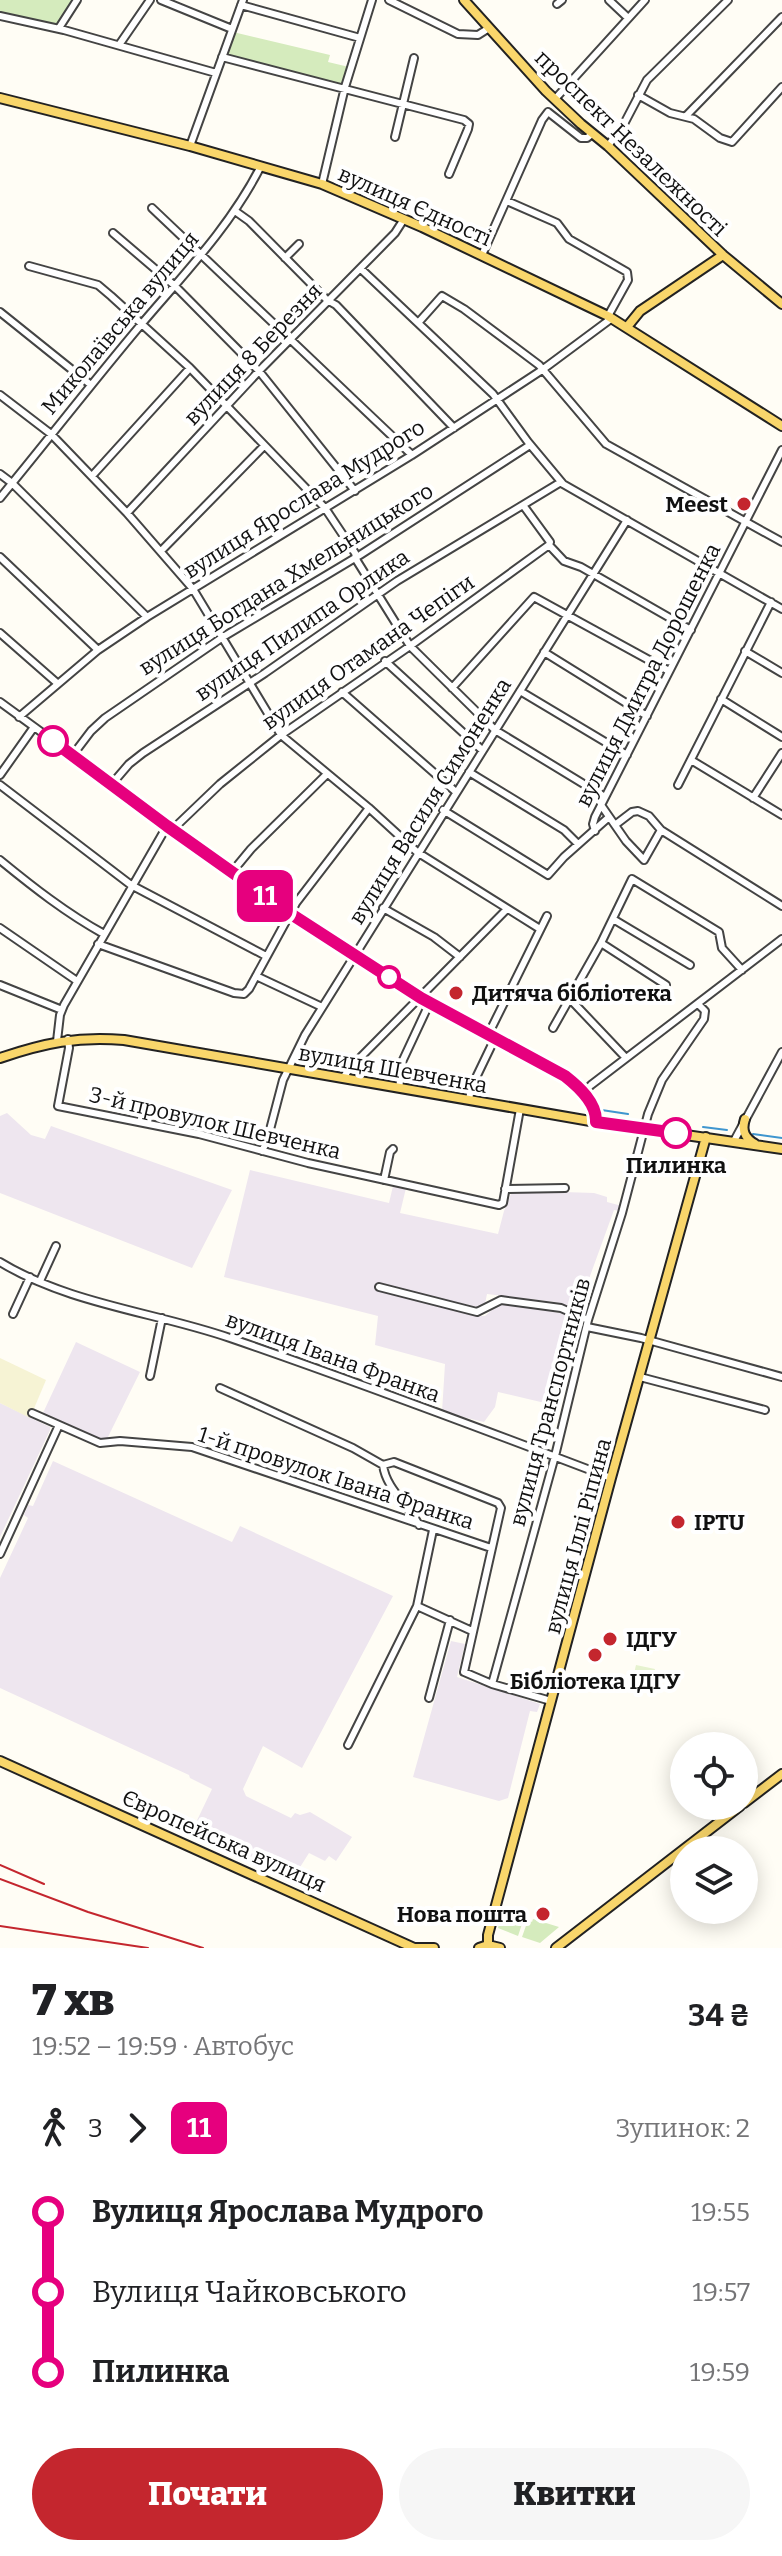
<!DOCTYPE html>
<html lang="uk">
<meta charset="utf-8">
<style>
:root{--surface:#fff;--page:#f6f6f6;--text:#202124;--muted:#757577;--accent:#c4262e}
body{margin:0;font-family:Bitter,serif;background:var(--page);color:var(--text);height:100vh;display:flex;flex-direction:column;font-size:30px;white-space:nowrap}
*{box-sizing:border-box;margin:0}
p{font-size:26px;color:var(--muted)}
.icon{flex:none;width:44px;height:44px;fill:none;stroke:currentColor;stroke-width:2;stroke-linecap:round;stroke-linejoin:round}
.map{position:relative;height:1948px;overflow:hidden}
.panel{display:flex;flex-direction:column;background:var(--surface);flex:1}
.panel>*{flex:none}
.badge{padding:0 16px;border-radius:12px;font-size:28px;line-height:52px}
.tools{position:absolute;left:670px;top:1732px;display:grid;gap:16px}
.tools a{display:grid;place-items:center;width:88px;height:88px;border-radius:50%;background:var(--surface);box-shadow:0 4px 20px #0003;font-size:40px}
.map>.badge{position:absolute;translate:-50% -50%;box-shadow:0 0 0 4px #fff}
.legs{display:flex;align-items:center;gap:12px;height:88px;padding:0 32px;font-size:26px}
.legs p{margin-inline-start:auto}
.summary{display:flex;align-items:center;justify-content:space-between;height:136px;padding:0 32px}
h1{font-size:44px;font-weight:800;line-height:60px}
.action{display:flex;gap:16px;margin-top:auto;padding:16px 32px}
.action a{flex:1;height:92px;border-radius:48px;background:var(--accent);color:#fff;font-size:32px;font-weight:800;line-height:92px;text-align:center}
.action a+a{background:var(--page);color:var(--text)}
ul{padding:0 32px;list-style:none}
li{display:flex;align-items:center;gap:28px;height:80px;font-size:30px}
li i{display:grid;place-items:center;width:12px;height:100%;margin:0 10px;background:currentColor}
li i::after{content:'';width:20px;height:20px;margin:-10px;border:6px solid;border-radius:50%;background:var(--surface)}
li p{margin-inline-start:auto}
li:first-child i{background:linear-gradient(#0000 50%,currentColor 0)}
li:last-child i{background:linear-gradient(currentColor 50%,#0000 0)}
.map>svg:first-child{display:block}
.industrial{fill:#eee6ef}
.farmland{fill:#f6f3d4}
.green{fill:#d5ebbd}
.pitch{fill:#e6f2cf}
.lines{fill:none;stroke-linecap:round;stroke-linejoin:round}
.stream{stroke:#3f96cf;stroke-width:2}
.minor-casing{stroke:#444;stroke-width:10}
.major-casing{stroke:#222;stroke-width:12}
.minor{stroke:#fff;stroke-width:6}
.major{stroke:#f9d66b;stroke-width:8}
.rail{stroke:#c4262e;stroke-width:2}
.line-1-casing{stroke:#fff;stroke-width:18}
.line-1{stroke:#e6007e;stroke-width:12}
.poi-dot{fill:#c4262e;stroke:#fff;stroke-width:3}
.stop-1-dot{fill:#fff;stroke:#e6007e;stroke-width:4}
.labels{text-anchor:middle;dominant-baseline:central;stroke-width:8;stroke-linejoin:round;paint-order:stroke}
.street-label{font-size:22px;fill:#111;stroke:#fff}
.poi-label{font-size:22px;font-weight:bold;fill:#111;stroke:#fff;text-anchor:start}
.stop-label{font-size:22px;font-weight:bold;fill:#111;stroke:#fff}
</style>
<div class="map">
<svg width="782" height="1948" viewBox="0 0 782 1948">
<rect width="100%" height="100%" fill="#fffdf5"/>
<path class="industrial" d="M7,1113L31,1135L45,1139L51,1126L232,1190L192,1268L0,1193V1116Z
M250,1170L389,1203L393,1186L406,1188L400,1213L498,1234L504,1211L511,1194L533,1191L594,1193L607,1197V1202L622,1206L621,1211L614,1210L578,1309L555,1302L487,1294L485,1304L481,1308L383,1285L382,1291L478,1316H485L500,1303L566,1314L545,1403L498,1392L495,1407L484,1422L442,1412L445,1364L375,1345L378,1316L224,1277Z
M76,1342L140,1372L106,1441L43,1413Z
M0,1403L50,1427V1430L0,1537Z
M53,1461L232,1542L240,1526L393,1596L302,1768L263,1746L243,1789L246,1796L291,1818L295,1813L300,1815L310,1812L352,1837L336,1861L329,1856L325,1861L309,1853L290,1883L275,1876L276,1874L190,1835L212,1789L190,1778L189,1775L0,1688V1578L28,1518L24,1515L28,1505L33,1506Z
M451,1641L465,1644L457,1677L540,1704L537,1712L530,1711L508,1798L499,1801L413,1777Z"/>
<path class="farmland" d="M0,1358L46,1380L30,1418L0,1403Z"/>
<path class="green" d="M0,0H76L57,23H53L0,12Z
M233,32L330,55L328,62L349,67L344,83L340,85L225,56Z
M503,1909L524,1918L518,1936L498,1928Z
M533,1919L559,1927L540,1943L522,1937L528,1920L532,1922Z"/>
<path class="pitch" d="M636,1665L655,1669L650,1690L631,1686Z"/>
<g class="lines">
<path class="stream" d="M595,1109L628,1114
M703,1127L727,1130
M753,1134L782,1138"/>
<g class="minor-casing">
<path id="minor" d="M161,0L232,29
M389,0L458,34L478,35L489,28
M609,0L627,17
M557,4L562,0
M241,5L360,38
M0,16L64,30L216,73
M59,28L77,0
M119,45L150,0
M222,57L464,120L469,124L468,129L449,174
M638,95L670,113L694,119L720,138L732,142L782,87
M555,99L645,0
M686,116L782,17
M395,137L414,58
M190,146L243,0
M608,146L625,122L647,80L728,0
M322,184L345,87L372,0
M507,201L557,223L569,239L627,272L628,280L608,316
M152,208L412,455
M235,211L249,221L327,300L336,305L454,428
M113,233L175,286L259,371L355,491
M482,255L542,120L548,112L581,138H587L592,134
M285,258L299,244
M29,266L98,285L111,296L190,368L325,508L355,553L357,561L410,646L495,730L605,797
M361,269L493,394L528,442L563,484L782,609
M0,312L91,385
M418,323L442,296L464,309L539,365L606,444L782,542
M0,395L51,434L127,513L193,589L281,735L369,808L417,852L540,929
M0,474L12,483L147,617
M92,476L190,368
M0,498C47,441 92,383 139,327C183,275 230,227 261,166
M523,505L550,542L549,545L564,561L581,567L691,630
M127,513L259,371L395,233L404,219
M161,551L264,446
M0,557L98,650
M0,633L57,683
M745,651L782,673
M544,652L647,716
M385,661L482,750
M452,688L534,597L669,671
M520,691L627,755
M342,692L456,792
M721,699L782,737
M0,702L291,914L421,998L565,1076C579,1087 597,1104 596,1122
M19,717L98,650L147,617L412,455L542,370L612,318
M72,756L91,731L105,718L223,637L360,555L530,445
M691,760L782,815
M469,772L564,830L578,844
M0,775L34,727
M0,785L131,885L266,956
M111,785L129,764L143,753L265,673L397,581L561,482
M678,785L771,602
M753,798L782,753
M601,805L626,841L644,860L661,830
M443,810L548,875L564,857L609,817
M615,825L632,812L638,811L649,816L661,830L782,906
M172,830L220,784L281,735L410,646L549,545
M595,831L593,824L595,817L782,450
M0,860C33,887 66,913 104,934
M232,872L251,849L327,774
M383,908L434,937L460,957
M613,919L690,965
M0,928L77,981
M601,943L666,985
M98,944L234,993L244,994L249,989L296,903L369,808
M256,976L322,1007
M0,985L62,1010
M570,999L626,1058
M553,1028L601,943L632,879L719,932L722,948L742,970
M489,1033L547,916
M68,1039L69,1048L58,1106L199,1134L308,1163L499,1205L503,1203L520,1109
M57,1041L60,1015L64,1005L167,826
M402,1062L430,1002
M343,1078L350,1068L507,909
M399,1088L401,1074
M583,1093L591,1085L782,939
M469,1100L471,1088L496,1036
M734,1141L782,1052
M262,1151L267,1141L283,1080L305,1035L627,520
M384,1180L390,1152L393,1149
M505,1189L565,1188
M0,1262C69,1304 155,1312 230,1338C358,1382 485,1430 611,1478
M40,1281L56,1246
M379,1287L477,1312L501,1300L561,1308L588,1320
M13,1314L30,1277
M587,1327L641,1338L782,1377
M150,1376L162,1318
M640,1377L765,1410
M220,1388L353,1448L383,1465
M32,1413L100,1443L120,1441L192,1447L491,1548
M383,1465L394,1462L498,1503L501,1508L464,1672L492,1684L551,1701
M383,1465C386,1489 408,1504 419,1525
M0,1554L59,1425
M417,1606L472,1631
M492,1684L555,1456L588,1320L622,1213L648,1114L662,1080L704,1019L705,1011L698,1004
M429,1698L450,1620
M348,1745L417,1606L433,1530"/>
</g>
<g class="major-casing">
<path id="major" d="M464,0L546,91L581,124L608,146L723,255L782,304
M0,98L190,146L322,184L422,227L608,316L782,426
M627,327L640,311L723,255
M0,1058C44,1043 78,1036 124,1040L596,1122L782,1149
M745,1119C741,1131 745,1138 755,1144
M0,1761L403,1943L414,1948H434
M744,1803L782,1774
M488,1945V1935L611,1478L706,1137
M479,1948L488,1945L500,1948
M556,1948L740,1806"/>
</g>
<use href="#minor" class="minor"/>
<use href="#major" class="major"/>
<path class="rail" d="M0,1865L44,1884
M0,1879L88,1912L203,1948
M0,1926L148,1948"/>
</g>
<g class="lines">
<g class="line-1-casing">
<path id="line-1" d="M53,741L167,826L291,914L421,998L565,1076C579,1087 597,1103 596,1122L676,1133"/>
</g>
<use href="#line-1" class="line-1"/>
</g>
<g class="poi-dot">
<circle cx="744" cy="504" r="8"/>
<circle cx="456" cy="993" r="8"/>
<circle cx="678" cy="1522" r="8"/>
<circle cx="610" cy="1639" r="8"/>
<circle cx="595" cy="1655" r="8"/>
<circle cx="543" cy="1914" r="8"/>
</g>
<g class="stop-1-dot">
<circle cx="53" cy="741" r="14"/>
<circle cx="389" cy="977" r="10"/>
<circle cx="676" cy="1133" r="14"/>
</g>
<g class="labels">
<g class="street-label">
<text transform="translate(631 143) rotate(44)">проспект Незалежності</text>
<text transform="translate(415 206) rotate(24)">вулиця Єдності</text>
<text transform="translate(120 323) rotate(-50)">Миколаївська вулиця</text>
<text transform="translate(253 354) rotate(-46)">вулиця 8 Березня</text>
<text transform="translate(304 499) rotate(-32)">вулиця Ярослава Мудрого</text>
<text transform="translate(286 579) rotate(-32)">вулиця Богдана Хмельницького</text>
<text transform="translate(302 625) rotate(-34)">вулиця Пилипа Орлика</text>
<text transform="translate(368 652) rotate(-35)">вулиця Отамана Чепіги</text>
<text transform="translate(648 675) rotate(-63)">вулиця Дмитра Дорошенка</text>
<text transform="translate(430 801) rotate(-58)">вулиця Василя Симоненка</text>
<text transform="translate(393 1069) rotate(10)">вулиця Шевченка</text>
<text transform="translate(215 1123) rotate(13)">3-й провулок Шевченка</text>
<text transform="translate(333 1357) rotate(20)">вулиця Івана Франка</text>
<text transform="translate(550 1402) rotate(-75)">вулиця Транспортників</text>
<text transform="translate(336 1478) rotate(18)">1-й провулок Івана Франка</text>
<text transform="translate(578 1536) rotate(-75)">вулиця Іллі Ріпина</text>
<text transform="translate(224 1841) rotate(24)">Європейська вулиця</text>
</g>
<g class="poi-label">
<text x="728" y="504" text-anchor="end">Meest</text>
<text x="472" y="993">Дитяча бібліотека</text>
<text x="694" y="1522">IPTU</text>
<text x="626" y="1639">ІДГУ</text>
<text x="595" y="1681" text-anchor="middle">Бібліотека ІДГУ</text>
<text x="527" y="1914" text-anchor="end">Нова пошта</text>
</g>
<g class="stop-label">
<text x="676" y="1165">Пилинка</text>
</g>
</g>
</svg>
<div class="tools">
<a><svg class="icon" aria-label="locate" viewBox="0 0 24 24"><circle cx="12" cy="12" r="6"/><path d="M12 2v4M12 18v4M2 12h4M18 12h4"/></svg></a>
<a><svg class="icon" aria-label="layers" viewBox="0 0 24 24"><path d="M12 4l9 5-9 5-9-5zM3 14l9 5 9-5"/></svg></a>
</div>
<b class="badge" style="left:265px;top:896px;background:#e6007e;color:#fff">11</b>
</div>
<section class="panel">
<div class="summary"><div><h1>7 хв</h1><p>19:52 – 19:59 · Автобус</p></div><b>34 ₴</b></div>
<div class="legs"><svg class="icon" aria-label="walk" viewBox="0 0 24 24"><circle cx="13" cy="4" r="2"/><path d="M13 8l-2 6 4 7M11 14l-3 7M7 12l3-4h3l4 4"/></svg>3<svg class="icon" aria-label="forward" viewBox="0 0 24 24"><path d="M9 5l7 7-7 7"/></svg><b class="badge" style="background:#e6007e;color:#fff">11</b><p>Зупинок: 2</p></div>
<ul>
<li><i style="color:#e6007e"></i><b>Вулиця Ярослава Мудрого</b><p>19:55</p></li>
<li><i style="color:#e6007e"></i><span>Вулиця Чайковського</span><p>19:57</p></li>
<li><i style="color:#e6007e"></i><b>Пилинка</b><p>19:59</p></li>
</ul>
<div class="action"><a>Почати</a><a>Квитки</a></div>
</section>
